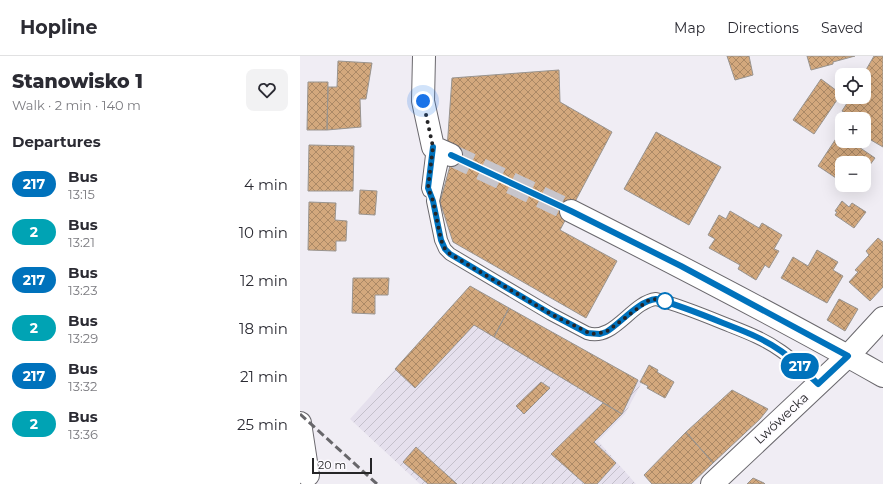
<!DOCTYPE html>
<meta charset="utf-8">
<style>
:root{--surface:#fff;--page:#f2f2f3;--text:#2b2b33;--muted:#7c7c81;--line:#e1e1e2}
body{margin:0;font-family:Montserrat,sans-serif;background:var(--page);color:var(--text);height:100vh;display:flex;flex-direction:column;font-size:15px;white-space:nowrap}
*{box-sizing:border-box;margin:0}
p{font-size:13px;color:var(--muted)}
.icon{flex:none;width:22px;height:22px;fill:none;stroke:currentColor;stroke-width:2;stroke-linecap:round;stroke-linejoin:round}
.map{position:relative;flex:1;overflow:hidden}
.side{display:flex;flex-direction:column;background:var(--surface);width:300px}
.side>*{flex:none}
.badge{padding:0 8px;border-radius:13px;font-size:14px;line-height:26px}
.fabs{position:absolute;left:535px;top:12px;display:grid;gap:8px}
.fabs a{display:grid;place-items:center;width:36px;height:36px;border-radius:8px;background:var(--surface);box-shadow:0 4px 16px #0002;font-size:20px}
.scale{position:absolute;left:12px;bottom:10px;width:60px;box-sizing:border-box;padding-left:4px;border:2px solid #252527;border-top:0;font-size:11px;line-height:14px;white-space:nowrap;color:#252527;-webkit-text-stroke:3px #fdfbff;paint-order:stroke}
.you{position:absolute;width:20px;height:20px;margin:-10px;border:3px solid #fff;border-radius:50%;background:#1a73e8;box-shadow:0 0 0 6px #1a73e833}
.map>.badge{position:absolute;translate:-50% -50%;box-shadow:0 0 0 2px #fff}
h2{padding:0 12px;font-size:15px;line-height:36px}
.round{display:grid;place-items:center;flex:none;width:42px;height:42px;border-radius:8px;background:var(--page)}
.head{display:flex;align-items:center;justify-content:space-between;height:68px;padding:0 12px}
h1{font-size:19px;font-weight:800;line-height:30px}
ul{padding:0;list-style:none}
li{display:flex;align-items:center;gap:12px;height:48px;padding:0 12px}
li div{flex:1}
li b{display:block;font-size:15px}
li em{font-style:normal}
li .badge{min-width:44px;font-weight:700;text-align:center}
header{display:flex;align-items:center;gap:24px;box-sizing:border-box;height:56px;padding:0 20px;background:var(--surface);border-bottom:1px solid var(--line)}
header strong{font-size:19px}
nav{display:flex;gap:22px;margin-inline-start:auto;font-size:14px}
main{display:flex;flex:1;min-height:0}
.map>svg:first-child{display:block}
.industrial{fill:url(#industrial-furrows)}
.building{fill:url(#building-cross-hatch);stroke:#99948f}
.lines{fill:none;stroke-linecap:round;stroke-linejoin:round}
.minor-tunnel{stroke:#c7c5cb;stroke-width:22;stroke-dasharray:22 11;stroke-linecap:butt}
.service-casing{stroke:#6a686d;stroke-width:14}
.minor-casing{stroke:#6a686d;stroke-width:24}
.tertiary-casing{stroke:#6a686d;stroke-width:24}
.service{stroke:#fff;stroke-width:12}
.minor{stroke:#fff;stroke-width:22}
.tertiary{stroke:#fff;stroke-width:22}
.rail{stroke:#67666a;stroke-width:3;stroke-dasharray:8 4;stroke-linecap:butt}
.line-casing{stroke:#fff;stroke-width:9}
.line{stroke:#0072bc;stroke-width:6}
.walk{stroke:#252527;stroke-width:4;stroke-dasharray:0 7.2}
.stop-dot{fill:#fff;stroke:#0072bc;stroke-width:2}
.labels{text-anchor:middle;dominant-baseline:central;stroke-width:3;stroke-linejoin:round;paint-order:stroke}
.street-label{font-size:13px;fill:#252527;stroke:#fdfbff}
</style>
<header>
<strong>Hopline</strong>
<nav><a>Map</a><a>Directions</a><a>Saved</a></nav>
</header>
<main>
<section class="side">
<div class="head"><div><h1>Stanowisko 1</h1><p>Walk · 2 min · 140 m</p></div><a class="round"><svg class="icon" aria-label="heart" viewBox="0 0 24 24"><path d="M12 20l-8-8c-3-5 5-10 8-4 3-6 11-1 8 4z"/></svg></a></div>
<h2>Departures</h2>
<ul>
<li><span class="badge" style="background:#0072bc;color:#fff">217</span><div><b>Bus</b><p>13:15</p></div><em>4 min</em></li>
<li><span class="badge" style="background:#00a3b4;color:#fff">2</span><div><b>Bus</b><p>13:21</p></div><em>10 min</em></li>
<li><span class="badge" style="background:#0072bc;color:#fff">217</span><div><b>Bus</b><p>13:23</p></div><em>12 min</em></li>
<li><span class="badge" style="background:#00a3b4;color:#fff">2</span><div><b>Bus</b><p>13:29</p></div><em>18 min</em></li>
<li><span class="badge" style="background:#0072bc;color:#fff">217</span><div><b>Bus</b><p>13:32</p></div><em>21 min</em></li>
<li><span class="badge" style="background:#00a3b4;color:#fff">2</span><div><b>Bus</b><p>13:36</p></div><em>25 min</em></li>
</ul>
</section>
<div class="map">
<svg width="583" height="428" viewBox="0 0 583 428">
<defs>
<pattern id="industrial-furrows" width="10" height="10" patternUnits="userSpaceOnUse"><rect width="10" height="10" fill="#e5e0ed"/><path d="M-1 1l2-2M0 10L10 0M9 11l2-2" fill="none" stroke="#c4c0cb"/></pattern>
<pattern id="building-cross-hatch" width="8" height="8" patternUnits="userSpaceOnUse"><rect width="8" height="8" fill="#d3a87d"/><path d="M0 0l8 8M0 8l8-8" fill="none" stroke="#ab8966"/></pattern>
</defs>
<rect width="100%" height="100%" fill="#f0edf4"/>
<path class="industrial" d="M170,230L342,326L325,358L298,385L336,428H120L50,363Z"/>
<path class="building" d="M427,0H449L453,19L435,24Z
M507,0H555L533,6V8L511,14Z
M574,0H583V91L564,80V63H548L550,60L542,55L551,41H564L563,19Z
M38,5L72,7L66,43H60L61,71L27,74L28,31H37Z
M259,14L260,46L312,76L260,174L317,205L286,262L153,186L140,146L153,99L147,93L152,22Z
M521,23L541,38L514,78L493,64Z
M8,26H28L27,74H7Z
M356,76L421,111L389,169L324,133Z
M539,78L542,80V85H550L575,102L564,117V107H542V126L518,110Z
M9,89L54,90L53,135H8Z
M60,134L77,135L75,159L59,158Z
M542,145L549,151L552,147L566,156L554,172L535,159L537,156L535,155Z
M9,146L36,147L35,164L47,165L46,185H36V195L8,194Z
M430,155L459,172L462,167L482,179L474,193L479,195L469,212L465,209L456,224L438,213L440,209L409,192L415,183L408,179L419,159L426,163Z
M578,182L583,186V231L570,245L549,226L558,216L555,214L569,199L566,195Z
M517,194L538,206L533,214L543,220L527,247L481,222L493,201L508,210Z
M53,222H89L88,239H75V258L52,257Z
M170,230L209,252L194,281L174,269L115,332L95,313Z
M539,243L558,253L545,275L527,264Z
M209,252L338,324L322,358L194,281Z
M349,309L358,314L357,316L374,326L365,342L347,332L348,330L340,326Z
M241,326L250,332L224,358L216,350Z
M432,334L468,353L460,363L413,407L386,376Z
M303,347L322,358L294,386L316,407L297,428H285L251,398Z
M386,376L413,407L391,428H352L344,419Z
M116,391L157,428H128L103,406Z
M453,422L464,427L465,428H447Z"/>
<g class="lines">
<path class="minor-tunnel" d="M151,99L271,155"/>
<g class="service-casing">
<path id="service" d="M144,96L133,145L141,184L145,193L150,198L251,258L287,277C314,286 331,246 356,243C379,249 401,258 423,267C443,275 463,282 481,295C494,304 506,316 518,328
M129,135L128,132L133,91"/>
</g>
<g class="minor-casing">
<path id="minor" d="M124,0L123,45L133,91L151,99
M271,155C376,208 481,262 583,320
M0,367L8,419"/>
</g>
<g class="tertiary-casing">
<path id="tertiary" d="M412,428L548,300L583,262"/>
</g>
<use href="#service" class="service"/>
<use href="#minor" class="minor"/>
<use href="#tertiary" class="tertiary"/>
<path class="rail" d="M0,358L77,428"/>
</g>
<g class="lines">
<g class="line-casing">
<path id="line" d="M133,91L128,132L133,145L141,184L145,193L150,198L251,258L287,277L300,278L306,276C321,267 338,245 356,243C379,249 401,258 423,267C443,275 463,282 481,295C494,304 506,316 518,328L548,300L381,210L271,155L151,99"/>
</g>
<use href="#line" class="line"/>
<path class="walk" d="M123,45L133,91L128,132L133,145L141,184L145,193L150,198L251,258L291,278L306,276L349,244L356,243L365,245"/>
</g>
<circle class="stop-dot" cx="365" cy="245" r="8"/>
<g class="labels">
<g class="street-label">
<text transform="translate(481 362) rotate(-43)">Lwówecka</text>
</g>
</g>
</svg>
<div class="fabs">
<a><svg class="icon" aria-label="locate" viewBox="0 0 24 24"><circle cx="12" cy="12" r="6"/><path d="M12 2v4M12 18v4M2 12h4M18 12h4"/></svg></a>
<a>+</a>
<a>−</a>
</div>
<div class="scale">20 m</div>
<div class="you" style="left:123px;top:45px"></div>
<b class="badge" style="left:500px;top:310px;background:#0072bc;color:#fff">217</b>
</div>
</main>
